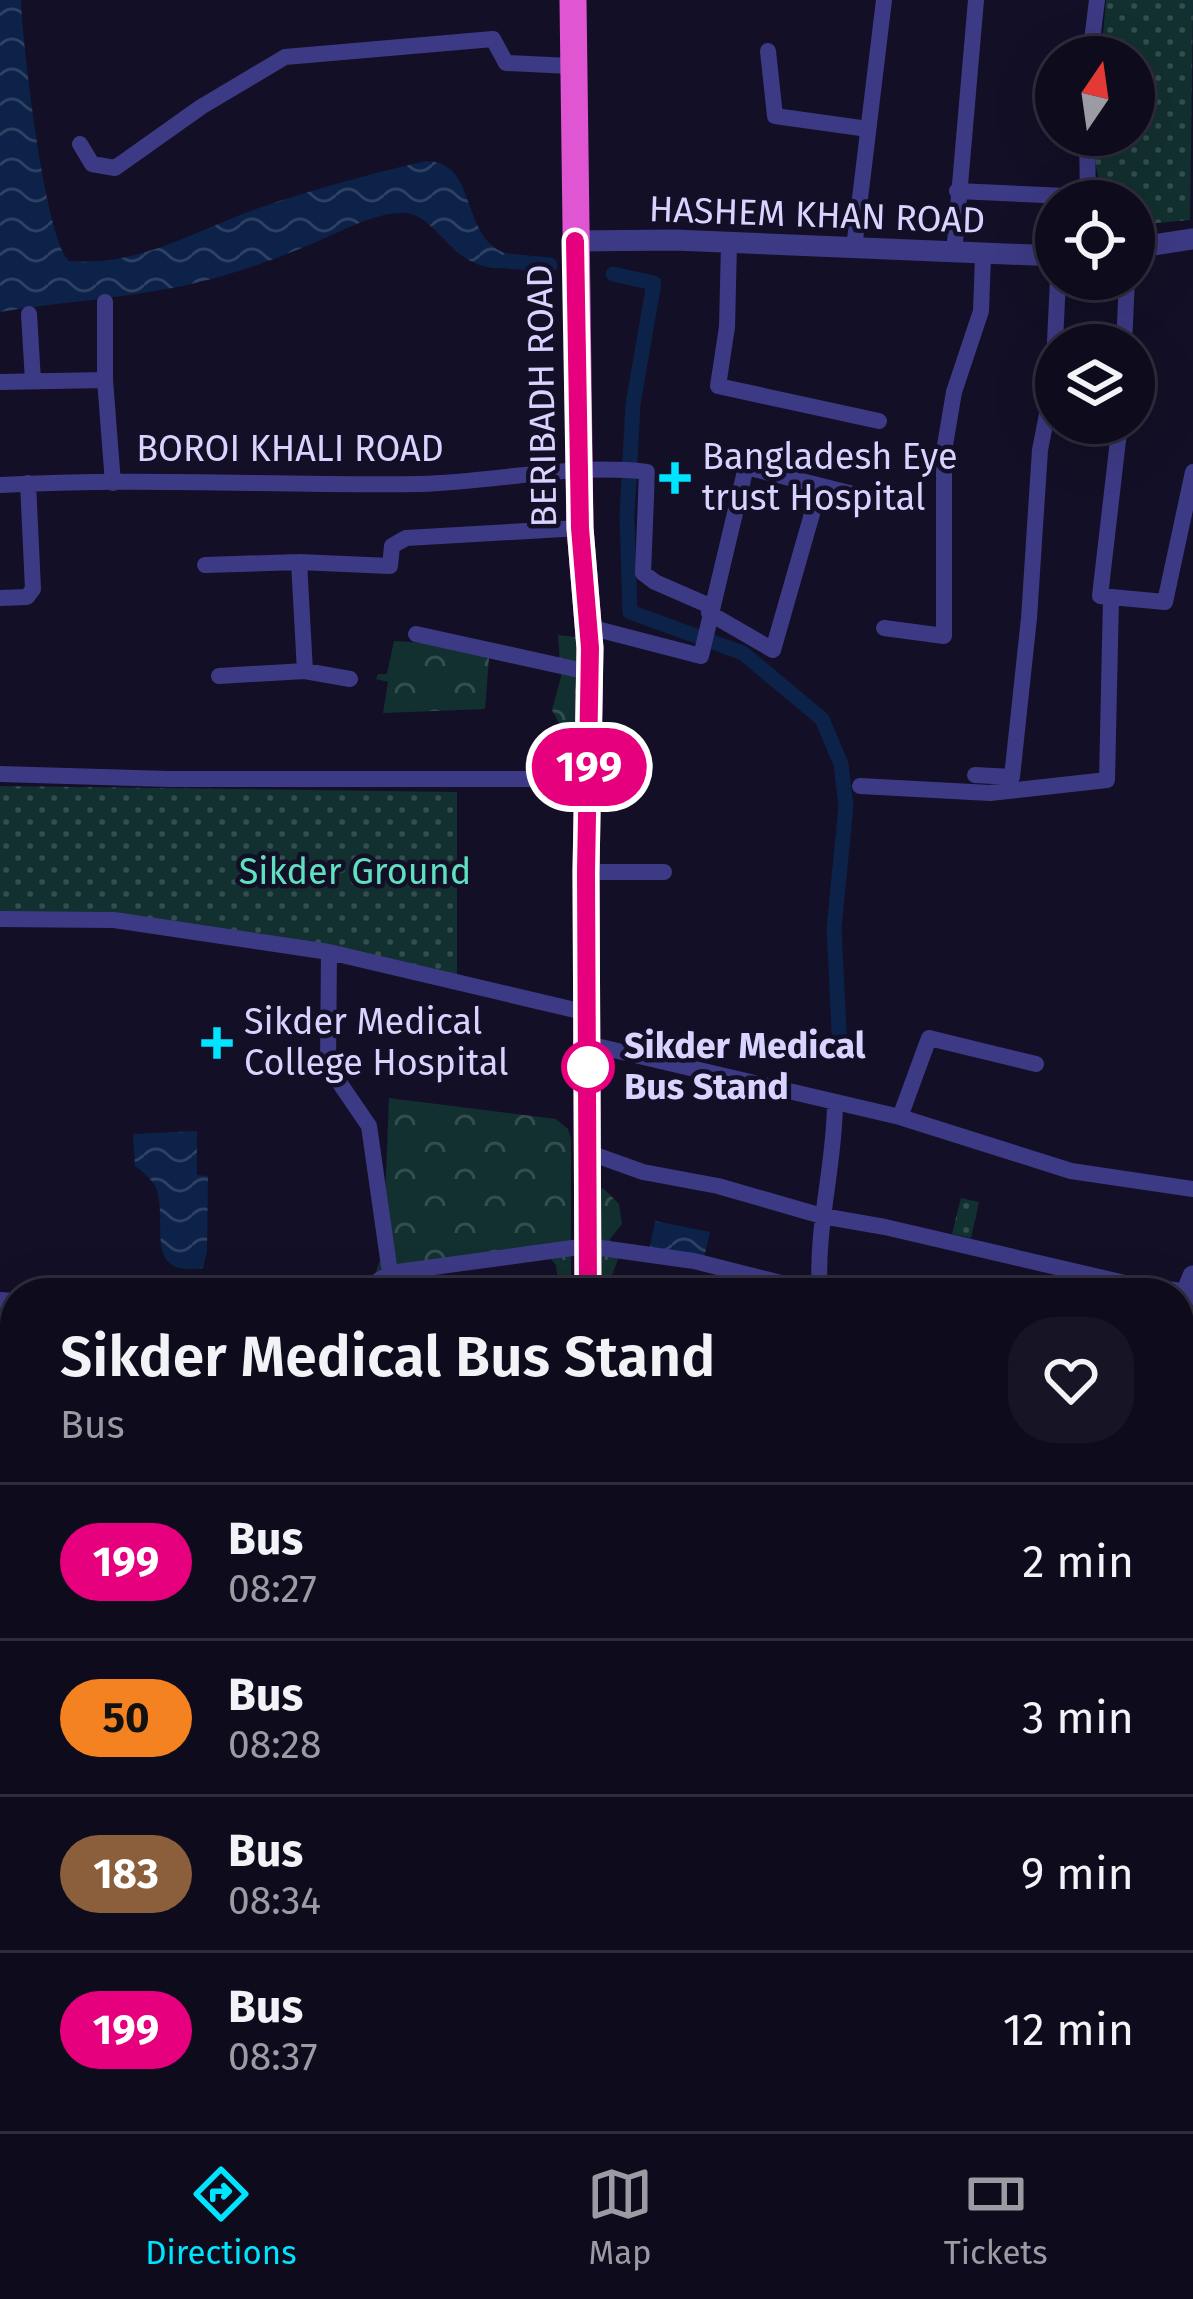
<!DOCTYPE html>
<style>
:root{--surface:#0e0b1c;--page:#171425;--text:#f1f3f6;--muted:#9b9ba3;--line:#2e2b3b;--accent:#00e5ff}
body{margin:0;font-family:"Fira Sans",sans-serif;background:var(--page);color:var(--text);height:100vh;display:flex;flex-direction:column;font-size:45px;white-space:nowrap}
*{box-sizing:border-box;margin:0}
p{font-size:39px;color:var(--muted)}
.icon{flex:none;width:66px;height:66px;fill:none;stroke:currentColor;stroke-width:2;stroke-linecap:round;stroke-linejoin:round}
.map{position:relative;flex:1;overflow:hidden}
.panel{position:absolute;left:0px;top:1278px;width:1194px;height:855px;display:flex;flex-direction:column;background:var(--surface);border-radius:48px 48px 0 0;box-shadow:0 12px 48px #0002,0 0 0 3px var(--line)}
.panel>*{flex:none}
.badge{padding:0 24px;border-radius:39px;font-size:42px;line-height:78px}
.needle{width:78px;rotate:13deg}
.fabs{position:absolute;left:1035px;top:36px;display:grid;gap:24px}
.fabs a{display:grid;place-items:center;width:120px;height:120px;border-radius:50%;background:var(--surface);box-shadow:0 12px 48px #0002,0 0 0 3px var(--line);font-size:60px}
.map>.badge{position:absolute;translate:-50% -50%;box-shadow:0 0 0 6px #fff}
.round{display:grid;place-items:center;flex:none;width:126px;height:126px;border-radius:48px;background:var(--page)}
.summary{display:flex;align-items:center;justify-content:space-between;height:204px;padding:0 60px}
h1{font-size:57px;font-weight:600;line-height:90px}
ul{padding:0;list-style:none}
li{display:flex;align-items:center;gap:36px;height:156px;padding:0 60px;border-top:3px solid var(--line)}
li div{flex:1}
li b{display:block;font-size:45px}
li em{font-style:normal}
li .badge{min-width:132px;font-weight:700;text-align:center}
.tab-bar{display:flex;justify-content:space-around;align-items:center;height:168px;border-top:3px solid var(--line);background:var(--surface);font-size:33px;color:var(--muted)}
.tab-bar a{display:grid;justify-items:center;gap:6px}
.tab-bar .active{color:var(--accent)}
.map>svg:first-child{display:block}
.grass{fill:#12302f}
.forest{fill:url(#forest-crowns)}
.park{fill:url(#park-dots)}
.water{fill:url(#water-waves)}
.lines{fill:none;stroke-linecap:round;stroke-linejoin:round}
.canal{stroke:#0c2248;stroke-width:15}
.minor{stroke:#3d3a85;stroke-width:16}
.tertiary{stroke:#3d3a85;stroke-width:21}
.trunk{stroke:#e055d1;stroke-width:27}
.line-casing{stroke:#fff;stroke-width:27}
.line{stroke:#e6007e;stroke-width:18}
.poi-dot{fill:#00e5ff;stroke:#130f26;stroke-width:4.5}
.stop-dot{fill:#fff;stroke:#e6007e;stroke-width:6}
.labels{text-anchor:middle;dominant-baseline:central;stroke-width:9;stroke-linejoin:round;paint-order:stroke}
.street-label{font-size:36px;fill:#d9d4ff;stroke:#130f26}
.poi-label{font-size:36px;fill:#d9d4ff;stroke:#130f26;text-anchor:start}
.park-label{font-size:36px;fill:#5fe0c0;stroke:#130f26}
.stop-label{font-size:36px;font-weight:bold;fill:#d9d4ff;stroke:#130f26;text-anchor:start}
</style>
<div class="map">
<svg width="1193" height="2131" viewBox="0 0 1193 2131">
<defs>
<pattern id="forest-crowns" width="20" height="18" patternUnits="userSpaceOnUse" patternTransform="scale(3)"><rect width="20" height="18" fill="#12302f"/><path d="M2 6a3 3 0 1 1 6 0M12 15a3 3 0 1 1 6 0" fill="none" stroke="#344d4e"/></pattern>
<pattern id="park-dots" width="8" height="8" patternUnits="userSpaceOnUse" patternTransform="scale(3)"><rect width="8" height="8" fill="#12302f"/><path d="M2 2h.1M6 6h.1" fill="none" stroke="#344d4e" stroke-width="1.8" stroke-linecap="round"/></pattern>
<pattern id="water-waves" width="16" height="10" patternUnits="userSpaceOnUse" patternTransform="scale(3)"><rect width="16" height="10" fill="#0c2248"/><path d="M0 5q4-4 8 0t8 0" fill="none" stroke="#2f4163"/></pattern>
</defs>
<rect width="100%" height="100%" fill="#130f26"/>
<path class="grass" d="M0,1448L15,1449V1636L0,1635Z
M349,2118H551V2131H347Z"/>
<path class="forest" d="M558,635L584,638L587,758L562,729L552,710L561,677Z
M394,641L490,647L485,709L383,713L388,682L376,679L378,674H387Z
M389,1098L556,1119L568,1129L571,1138V1293H559L556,1265L546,1253L428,1263L425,1286L432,1293H368L383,1252Z
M603,1188L619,1204L622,1224L610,1239L618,1259L609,1284L604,1285L603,1293H589V1193Z"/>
<path class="park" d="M1106,0H1193L1190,220L1134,225V201H1105L1095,164L1096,135H1134V57H1101Z
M0,786L457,792V976L364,955L0,913Z
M961,1198L979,1202L971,1238L952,1234Z"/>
<path class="water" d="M0,0H21C22,41 45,240 69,261C137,267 193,232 256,209C311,190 369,174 426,161C474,162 462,222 494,247C504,256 519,255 529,263C451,289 443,210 401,213C371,214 342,231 314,243C283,256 251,268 219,277C148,297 73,300 0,312Z
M197,1131V1175L208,1176L207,1252L203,1268C141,1278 169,1221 156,1188C152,1179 143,1172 135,1166L133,1134Z
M655,1221L710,1232L704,1258L650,1247Z
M0,1645L15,1646V1719L0,1716Z"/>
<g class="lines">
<path class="canal" d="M507,261L550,265
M613,274L654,283L633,404L627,516L630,612L743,653L822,719L841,764L846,806L834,928L840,1050
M737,2131L739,2118"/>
<path class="minor" d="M768,51L775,116L868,129
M1090,57L1097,0
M1087,135L1088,201
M80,144L92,164L115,168L201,107L285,57L493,39L506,63L571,66
M957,191L1088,197
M729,244L727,327L718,386L879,421
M854,248L884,0
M954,254L976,0
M105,302V380L113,483
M29,314L33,381
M1124,345L1127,279
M0,382L105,380
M0,485C140,477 280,486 420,484C496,482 572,463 647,472L643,573L655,582L710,606
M299,562L305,671
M205,565L299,562L390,566L392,546L406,538L580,528
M1111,597L1165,602L1193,472
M0,598L27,597L33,589L28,483
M709,613L773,650L820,486
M589,627L701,656L746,467L857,495
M884,628L944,636V451L954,392L981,311L983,256
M416,634L593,673
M219,676L305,671L350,679
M0,774L169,779H594
M975,775L1012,777L1029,618L1040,450L1053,384L1058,279
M860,786L990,793L1107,780L1111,597L1100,596L1120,423
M586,872H664
M0,919L114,920L329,952L588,1013
M329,952L328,1066L369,1126L390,1273
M588,1044L900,1117L1071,1171L1193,1189
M900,1117L929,1038L1036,1064
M587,1152L643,1172L718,1186L822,1216L885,1227L1129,1284L1189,1292
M360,1293L390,1273L587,1246L694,1261L821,1293
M820,1293C815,1229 835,1166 835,1102
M0,1300L15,1301
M1179,1487L1193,1468
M1179,1601H1193
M0,1641L15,1642
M1179,1652L1193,1653
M1179,1728L1193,1733
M0,1803L15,1805
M1179,1812L1193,1814
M1179,1932L1188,1933L1193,1906
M0,1949L15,1950
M1179,2062H1193
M1179,2107H1193
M604,2118L635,2119
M759,2125L807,2131
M127,2126L178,2131
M998,2131L1002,2118"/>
<path class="tertiary" d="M575,241L675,240L1056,256
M1134,248L1193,239
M1179,1311L1193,1276
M895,2131L901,2118"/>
<path class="trunk" d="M573,0L580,528L590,648L586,872L588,1293
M578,2131V2118"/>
</g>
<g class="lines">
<g class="line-casing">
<path id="line" d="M575,241L580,528L590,648L586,872L588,1293"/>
</g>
<use href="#line" class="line"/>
</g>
<g class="poi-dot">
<path d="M669 460h12v12h12v12h-12v12h-12v-12h-12v-12h12z"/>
<path d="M211 1025h12v12h12v12h-12v12h-12v-12h-12v-12h12z"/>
</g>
<circle class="stop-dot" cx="588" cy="1067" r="24"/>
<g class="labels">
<g class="street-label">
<text transform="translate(817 215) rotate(2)">HASHEM KHAN ROAD</text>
<text transform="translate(542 396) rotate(-91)">BERIBADH ROAD</text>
<text x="290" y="449">BOROI KHALI ROAD</text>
</g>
<g class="poi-label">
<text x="702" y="457">Bangladesh Eye<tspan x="702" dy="41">trust Hospital</tspan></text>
<text x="244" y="1022">Sikder Medical<tspan x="244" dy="41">College Hospital</tspan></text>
</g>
<g class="park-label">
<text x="355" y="872">Sikder Ground</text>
</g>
<g class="stop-label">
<text x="624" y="1046">Sikder Medical<tspan x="624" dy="41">Bus Stand</tspan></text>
</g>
</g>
</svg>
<div class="fabs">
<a><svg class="needle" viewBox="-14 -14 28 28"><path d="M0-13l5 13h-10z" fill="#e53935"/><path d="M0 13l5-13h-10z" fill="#9b9ba3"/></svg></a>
<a><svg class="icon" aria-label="locate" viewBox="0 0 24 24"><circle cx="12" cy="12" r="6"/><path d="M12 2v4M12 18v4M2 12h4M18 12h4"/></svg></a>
<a><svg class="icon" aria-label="layers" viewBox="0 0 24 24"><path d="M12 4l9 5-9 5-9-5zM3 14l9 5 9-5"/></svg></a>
</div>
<b class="badge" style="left:589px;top:767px;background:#e6007e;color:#fff">199</b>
<section class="panel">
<div class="summary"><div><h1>Sikder Medical Bus Stand</h1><p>Bus</p></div><a class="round"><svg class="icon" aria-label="heart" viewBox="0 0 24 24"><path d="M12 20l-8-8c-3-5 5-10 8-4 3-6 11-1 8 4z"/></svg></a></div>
<ul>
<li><span class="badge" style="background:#e6007e;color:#fff">199</span><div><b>Bus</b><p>08:27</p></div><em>2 min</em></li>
<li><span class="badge" style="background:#f58220;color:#111">50</span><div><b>Bus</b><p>08:28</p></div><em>3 min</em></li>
<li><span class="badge" style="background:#8b5e3c;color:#fff">183</span><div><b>Bus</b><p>08:34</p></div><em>9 min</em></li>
<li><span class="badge" style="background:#e6007e;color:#fff">199</span><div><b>Bus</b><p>08:37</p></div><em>12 min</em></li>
</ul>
</section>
</div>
<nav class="tab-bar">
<a class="active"><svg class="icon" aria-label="directions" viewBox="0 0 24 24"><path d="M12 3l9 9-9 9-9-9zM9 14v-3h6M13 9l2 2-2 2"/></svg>Directions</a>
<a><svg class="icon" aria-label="map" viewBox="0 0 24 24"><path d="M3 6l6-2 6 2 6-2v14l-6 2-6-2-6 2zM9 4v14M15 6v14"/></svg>Map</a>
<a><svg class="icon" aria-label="tickets" viewBox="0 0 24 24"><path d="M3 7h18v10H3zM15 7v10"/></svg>Tickets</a>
</nav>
